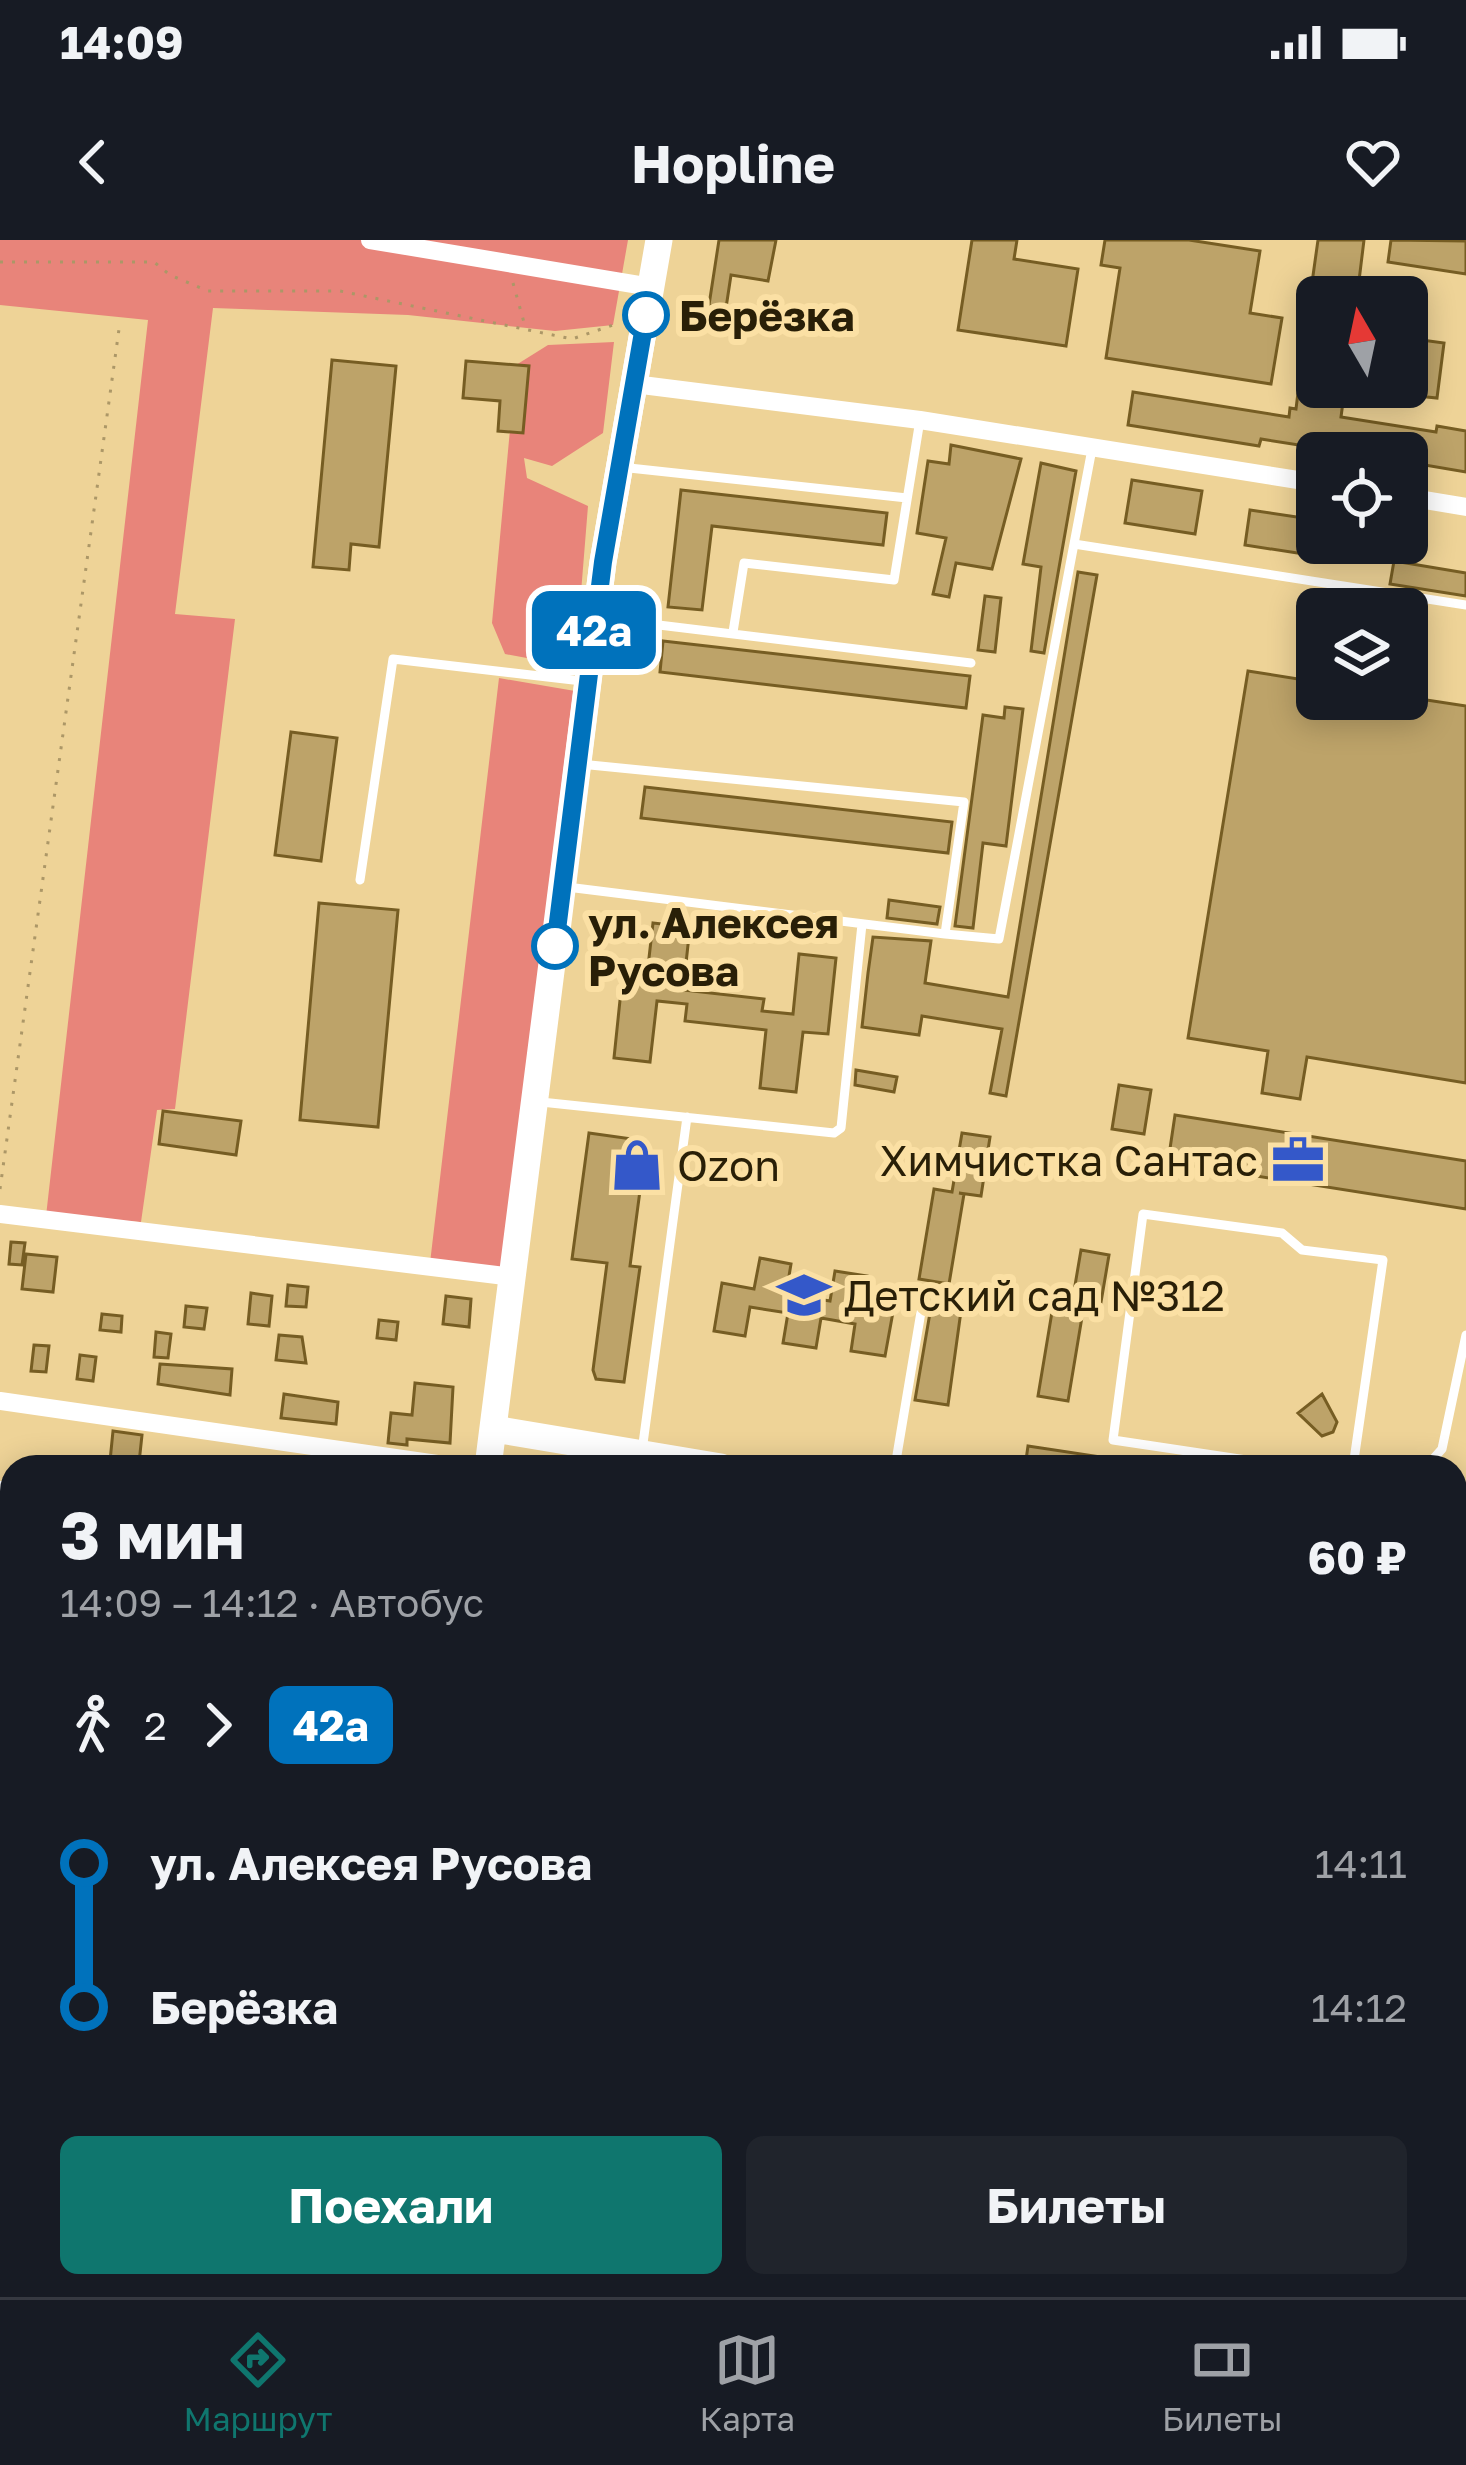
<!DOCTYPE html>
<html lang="ru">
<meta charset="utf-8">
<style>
:root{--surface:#171b24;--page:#20242c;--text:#f1f3f6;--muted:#9ea1a6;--line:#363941;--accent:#0f766e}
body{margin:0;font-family:"Golos Text",sans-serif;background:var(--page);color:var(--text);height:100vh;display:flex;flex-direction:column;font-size:45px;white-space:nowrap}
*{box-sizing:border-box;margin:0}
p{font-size:39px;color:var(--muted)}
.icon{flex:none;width:66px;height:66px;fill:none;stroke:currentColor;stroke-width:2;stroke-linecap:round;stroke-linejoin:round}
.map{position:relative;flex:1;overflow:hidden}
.side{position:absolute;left:0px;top:1215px;width:1467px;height:843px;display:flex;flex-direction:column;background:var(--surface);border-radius:36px 36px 0 0;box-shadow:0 6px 30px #0003}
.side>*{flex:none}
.badge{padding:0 24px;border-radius:18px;font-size:42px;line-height:78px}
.needle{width:78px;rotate:351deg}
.tools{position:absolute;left:1296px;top:36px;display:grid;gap:24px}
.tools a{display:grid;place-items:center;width:132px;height:132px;border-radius:18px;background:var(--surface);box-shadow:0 6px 30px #0003;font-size:60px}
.map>.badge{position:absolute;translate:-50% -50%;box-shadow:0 0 0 6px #fff}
.legs{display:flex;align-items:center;gap:18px;height:132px;padding:0 60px;font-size:39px}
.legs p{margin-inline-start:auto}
.overview{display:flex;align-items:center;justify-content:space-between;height:204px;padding:0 60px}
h1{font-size:66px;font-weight:700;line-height:90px}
.primary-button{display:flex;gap:24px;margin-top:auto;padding:24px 60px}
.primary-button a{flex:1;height:138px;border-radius:18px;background:var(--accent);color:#fff;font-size:48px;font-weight:700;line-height:138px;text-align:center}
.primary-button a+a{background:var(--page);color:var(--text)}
ul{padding:0 60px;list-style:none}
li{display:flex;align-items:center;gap:42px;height:144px;font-size:45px}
li i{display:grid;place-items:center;width:18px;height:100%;margin:0 15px;background:currentColor}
li i::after{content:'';width:30px;height:30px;margin:-15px;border:9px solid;border-radius:50%;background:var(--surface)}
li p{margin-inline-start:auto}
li:first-child i{background:linear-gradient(#0000 50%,currentColor 0)}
li:last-child i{background:linear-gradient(currentColor 50%,#0000 0)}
.status{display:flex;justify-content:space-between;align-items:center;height:84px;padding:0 60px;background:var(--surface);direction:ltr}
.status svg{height:33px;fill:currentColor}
header{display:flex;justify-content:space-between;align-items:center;height:156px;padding:0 60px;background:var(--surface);font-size:54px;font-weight:700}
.tabs{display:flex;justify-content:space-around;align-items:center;height:168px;border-top:3px solid var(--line);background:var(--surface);font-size:33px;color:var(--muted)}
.tabs a{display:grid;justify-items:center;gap:6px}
.tabs .selected{color:var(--accent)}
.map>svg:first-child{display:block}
.green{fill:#e8847a}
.building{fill:#bda369;stroke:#765d23;stroke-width:3}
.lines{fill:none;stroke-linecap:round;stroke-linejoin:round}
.path{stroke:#ac9767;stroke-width:3;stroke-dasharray:3 9;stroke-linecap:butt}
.lane{stroke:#fff;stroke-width:9}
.street{stroke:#fff;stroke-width:18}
.secondary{stroke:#fff;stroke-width:27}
.line-1-casing{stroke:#fff;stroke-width:27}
.line-1{stroke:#0072bc;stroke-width:18}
.stop-1-dot{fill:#fff;stroke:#0072bc;stroke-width:6}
.labels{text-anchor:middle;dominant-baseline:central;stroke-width:12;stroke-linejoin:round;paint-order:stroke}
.stop-label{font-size:42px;font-weight:bold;fill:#291f07;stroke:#fbe0a4;text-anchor:start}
.poi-label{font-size:42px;fill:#291f07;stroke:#fbe0a4;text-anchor:start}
</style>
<div class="status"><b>14:09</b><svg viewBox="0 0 49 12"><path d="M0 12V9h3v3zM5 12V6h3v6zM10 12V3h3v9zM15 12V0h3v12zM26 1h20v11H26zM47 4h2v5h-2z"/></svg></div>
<header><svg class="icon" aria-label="back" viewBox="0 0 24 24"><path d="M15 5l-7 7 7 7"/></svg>Hopline<svg class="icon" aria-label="heart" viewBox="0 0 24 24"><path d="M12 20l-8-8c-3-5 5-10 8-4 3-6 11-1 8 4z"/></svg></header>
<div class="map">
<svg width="1466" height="2057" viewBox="0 0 1466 2057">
<rect width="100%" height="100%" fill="#eed397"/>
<path class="green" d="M0,0H628L613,85L555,91L408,75L213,68L175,374L235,379L175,869L157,870L141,982L46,976L148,80L0,65Z
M614,102L603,193L552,226L524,218L527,238L588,266L575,427L505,414L492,383L516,125L548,105Z
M499,438L575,451L502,1032L430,1023Z"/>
<path class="building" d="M719,0H776L768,41L731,35L726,68L709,65Z
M972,0H1017L1014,19L1078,29L1066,106L958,90Z
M1105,0H1189L1260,11L1250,73L1282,78L1271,144L1106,118L1120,28L1101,25Z
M1318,0H1364L1357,57H1310Z
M1391,0L1466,1V34L1388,22Z
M1308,72H1317V147H1345L1341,177L1436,192L1437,186L1466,191V232L1407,222V213H1350L1261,199L1259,206L1128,185L1133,152L1289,177L1290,168L1296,169Z
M1407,98L1444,103L1437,158L1407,155Z
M332,120L396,126L379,307L351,304L349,330L313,327Z
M466,121L529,126L523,193L498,191L500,161L463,158Z
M951,205L1021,219L992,329L956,323L949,357L933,354L946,298L917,293L928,221L949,224Z
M1041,223L1076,231L1044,413L1031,411L1041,327L1023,324Z
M1132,240L1202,251L1195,294L1125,283Z
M681,250L887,273L883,305L712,286L702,370L668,367Z
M1250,270L1317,280V303H1339L1336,319L1245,305Z
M1394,321L1466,333V356L1390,344Z
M1078,332L1097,335L1006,856L990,853L1002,789L922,776L919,795L862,787L868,733L873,697L931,701L925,743L1008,757Z
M985,356L1001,358L995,412L978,410Z
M663,401L970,436L966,468L660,432Z
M1248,431L1317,442V459L1407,457L1466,466V843L1307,817L1300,859L1262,853L1268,811L1188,798Z
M1005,467L1023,469L1006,606L983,603L973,688L955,686L983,475L1004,478Z
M291,492L337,498L321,621L275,615Z
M645,547L952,582L948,613L641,578Z
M889,660L940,667L937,684L887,678Z
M319,663L398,670L378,887L300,880Z
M653,683L690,687L683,750L764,759L762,771L793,774L799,714L836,718L828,794L803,792L796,852L760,848L766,790L685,781L687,764L657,761L650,822L614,818L622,741L646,744Z
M856,830L897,837L894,852L855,845Z
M1119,845L1151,850L1144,894L1112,889Z
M163,871L241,881L236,915L159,904Z
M1175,875L1466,921V969L1168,922Z
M589,893L632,899L631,911L645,913L630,1026L640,1027L624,1142L596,1139L593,1130L607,1023L572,1019Z
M962,893L990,897L981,956L959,953L964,954L949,1044L919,1039L934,949L952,952Z
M11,1002L25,1003L22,1025L9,1024Z
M1081,1010L1109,1015L1099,1074L1083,1071L1068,1161L1038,1156L1053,1066L1071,1069Z
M26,1014L57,1017L53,1052L22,1049Z
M760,1018L791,1024L786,1054L830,1061L835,1031L867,1036L862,1067L893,1072L885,1116L851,1111L855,1084L821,1078L816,1108L783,1103L788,1073L750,1067L745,1096L714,1091L722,1043L754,1049Z
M288,1045L308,1047L306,1067L286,1066Z
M251,1053L272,1056L269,1086L248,1084Z
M446,1056L471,1059L469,1087L443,1084Z
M186,1066L207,1068L204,1089L184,1087Z
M931,1067L961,1071L948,1165L915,1160Z
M102,1074L122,1076L121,1092L100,1090Z
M379,1080L398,1082L396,1100L377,1098Z
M156,1092L171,1094L168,1118L154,1117Z
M279,1095L302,1097L306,1123L276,1120Z
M34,1105L49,1106L46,1132L31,1131Z
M80,1115L96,1117L93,1141L77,1139Z
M160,1124L232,1129L230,1155L158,1144Z
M415,1143L453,1147L450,1203L407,1199V1205L388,1203L391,1173L412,1175Z
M284,1154L338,1162L336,1184L281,1178Z
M1322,1154L1337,1182L1333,1192L1322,1196L1298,1173Z
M113,1191L142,1195L139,1223L110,1221Z
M1028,1206L1114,1219V1227H1025Z"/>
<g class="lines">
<path class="path" d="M0,22H154L170,35L208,51H340L572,99L619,83
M513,43L525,86
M0,949L120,82
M1455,1396L1466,1397"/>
<path class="lane" d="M620,227L907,258
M1074,304L1466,365
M601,378L971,423
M733,392L744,323L894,340L920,180
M360,640L393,419L582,441
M567,647L945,694L964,562L580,524
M945,694L999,699L1092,209
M541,862L834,893L841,888L862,684
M642,1211L687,877
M895,1227L924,1054
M1294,1227L1113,1200L1143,974L1282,993L1302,1010L1383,1020L1353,1227
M1426,1227L1442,1209L1466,1095
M1455,1371L1466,1373
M1455,1515L1464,1466
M1455,1659L1466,1661
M1455,1750L1466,1751"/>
<path class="street" d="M370,0L651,47
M634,144L920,180L1317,243
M1407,257L1466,267
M0,974L513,1037
M0,1161L458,1227
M0,1250L12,1252
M0,1420L12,1421
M0,1583L12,1585
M0,1764L12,1766
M883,2046L961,2057
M758,2057L759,2046
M990,2057L992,2046
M1462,2057L1466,2026"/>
<path class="secondary" d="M494,1189L721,1227
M488,1227L603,322L659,0
M1455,1328L1466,1329
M363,2057L365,2046
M1237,2057L1239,2046"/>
</g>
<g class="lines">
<g class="line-1-casing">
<path id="line-1" d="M555,706L603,322L646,75"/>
</g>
<use href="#line-1" class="line-1"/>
</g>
<defs>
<g id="office-bare" transform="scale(4.14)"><path d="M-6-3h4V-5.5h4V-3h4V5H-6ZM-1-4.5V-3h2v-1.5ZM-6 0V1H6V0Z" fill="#3458c9" stroke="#fbe0a4" stroke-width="2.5" paint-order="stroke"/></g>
<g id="shop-bare" transform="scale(4.14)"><path d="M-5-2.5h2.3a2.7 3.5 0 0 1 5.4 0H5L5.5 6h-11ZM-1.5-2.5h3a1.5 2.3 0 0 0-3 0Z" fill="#3458c9" stroke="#fbe0a4" stroke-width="2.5" paint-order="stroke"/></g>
<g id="school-bare" transform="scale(4.14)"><path d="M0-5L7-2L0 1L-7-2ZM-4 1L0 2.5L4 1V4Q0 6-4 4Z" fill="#3458c9" stroke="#fbe0a4" stroke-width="2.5" paint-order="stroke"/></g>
</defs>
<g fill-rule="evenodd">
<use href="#office-bare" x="1298" y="920"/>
<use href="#shop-bare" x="637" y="925"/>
<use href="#school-bare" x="804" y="1055"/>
</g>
<g class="stop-1-dot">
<circle cx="646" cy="75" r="21"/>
<circle cx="555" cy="706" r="21"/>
</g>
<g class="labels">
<g class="stop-label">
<text x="679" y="75">Берёзка</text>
<text x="588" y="682">ул. Алексея<tspan x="588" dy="48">Русова</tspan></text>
</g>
<g class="poi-label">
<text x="1258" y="920" text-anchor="end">Химчистка Сантас</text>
<text x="677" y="925">Ozon</text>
<text x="844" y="1055">Детский сад №312</text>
</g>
</g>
</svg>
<div class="tools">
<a><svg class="needle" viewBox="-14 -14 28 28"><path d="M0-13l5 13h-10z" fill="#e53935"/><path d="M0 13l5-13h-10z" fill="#9ea1a6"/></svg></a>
<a><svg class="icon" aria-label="locate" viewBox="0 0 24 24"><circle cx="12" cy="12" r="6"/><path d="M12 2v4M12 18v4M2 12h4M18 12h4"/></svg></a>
<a><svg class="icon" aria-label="layers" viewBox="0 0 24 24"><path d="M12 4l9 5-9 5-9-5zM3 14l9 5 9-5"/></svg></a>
</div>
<b class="badge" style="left:594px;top:390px;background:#0072bc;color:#fff">42a</b>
<section class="side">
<div class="overview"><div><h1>3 мин</h1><p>14:09 – 14:12 · Автобус</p></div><b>60 ₽</b></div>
<div class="legs"><svg class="icon" aria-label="walk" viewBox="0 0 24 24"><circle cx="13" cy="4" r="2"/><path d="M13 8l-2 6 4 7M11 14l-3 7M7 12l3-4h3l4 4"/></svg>2<svg class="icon" aria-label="forward" viewBox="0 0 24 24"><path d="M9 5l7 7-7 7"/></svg><b class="badge" style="background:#0072bc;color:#fff">42a</b></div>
<ul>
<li><i style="color:#0072bc"></i><b>ул. Алексея Русова</b><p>14:11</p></li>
<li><i style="color:#0072bc"></i><b>Берёзка</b><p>14:12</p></li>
</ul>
<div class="primary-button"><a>Поехали</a><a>Билеты</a></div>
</section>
</div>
<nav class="tabs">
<a class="selected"><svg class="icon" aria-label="directions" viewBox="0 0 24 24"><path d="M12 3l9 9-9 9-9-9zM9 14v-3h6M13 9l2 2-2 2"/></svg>Маршрут</a>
<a><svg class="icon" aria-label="map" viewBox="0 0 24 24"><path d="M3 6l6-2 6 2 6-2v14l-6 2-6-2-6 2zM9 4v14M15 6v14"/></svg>Карта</a>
<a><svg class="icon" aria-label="tickets" viewBox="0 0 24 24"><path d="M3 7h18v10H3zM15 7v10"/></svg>Билеты</a>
</nav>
